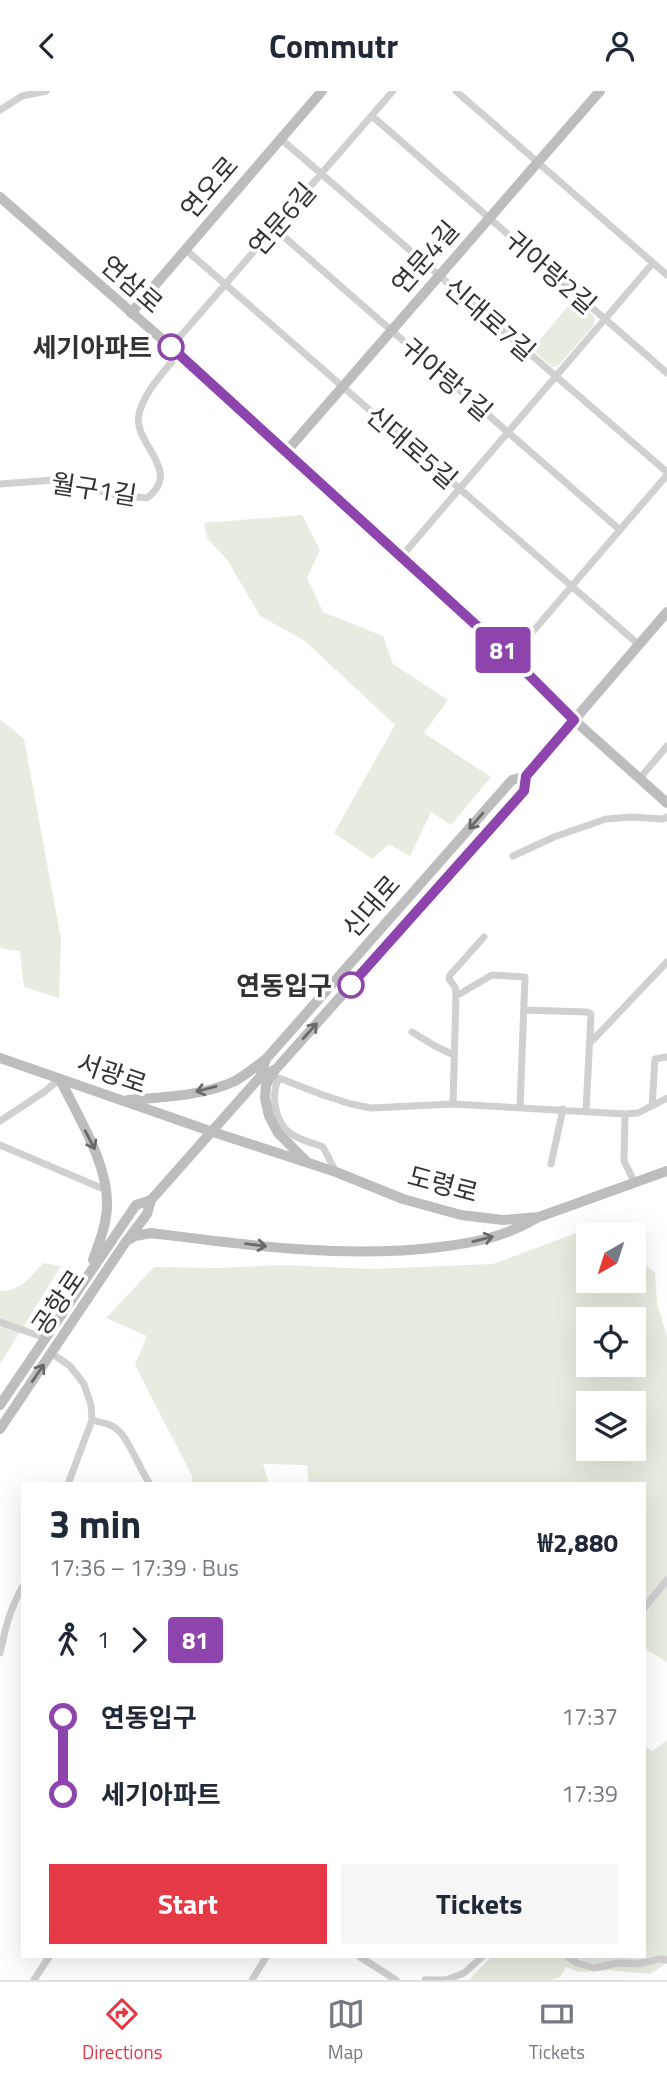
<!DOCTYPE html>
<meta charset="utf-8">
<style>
:root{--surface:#fff;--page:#f6f6f7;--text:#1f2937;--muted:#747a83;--line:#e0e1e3;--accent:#e63946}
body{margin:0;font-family:"Titillium Web","Noto Sans KR",sans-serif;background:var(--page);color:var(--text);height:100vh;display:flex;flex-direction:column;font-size:26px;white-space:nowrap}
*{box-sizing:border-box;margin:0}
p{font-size:23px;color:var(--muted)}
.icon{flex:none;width:38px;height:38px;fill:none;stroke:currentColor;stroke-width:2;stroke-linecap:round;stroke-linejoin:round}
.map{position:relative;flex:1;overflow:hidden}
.details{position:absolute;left:21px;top:1391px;width:625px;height:476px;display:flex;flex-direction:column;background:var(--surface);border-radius:0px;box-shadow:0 7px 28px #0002}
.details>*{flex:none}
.badge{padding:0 14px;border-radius:5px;font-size:24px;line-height:46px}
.needle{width:46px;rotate:219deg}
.fabs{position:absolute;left:576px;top:1132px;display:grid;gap:14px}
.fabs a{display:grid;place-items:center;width:70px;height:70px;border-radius:0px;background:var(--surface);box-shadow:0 7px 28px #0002;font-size:35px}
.map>.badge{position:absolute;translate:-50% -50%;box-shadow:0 0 0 4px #fff}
.legs{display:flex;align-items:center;gap:10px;height:77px;padding:0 28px;font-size:23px}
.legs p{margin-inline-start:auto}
.head{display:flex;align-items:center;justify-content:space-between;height:119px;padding:0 28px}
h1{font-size:38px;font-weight:700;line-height:52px}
.action{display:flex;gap:14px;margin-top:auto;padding:14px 28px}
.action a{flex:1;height:80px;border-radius:0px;background:var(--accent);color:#fff;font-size:28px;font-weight:700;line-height:80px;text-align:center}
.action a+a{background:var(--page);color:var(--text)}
ul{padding:0 28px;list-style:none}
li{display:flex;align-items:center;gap:24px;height:77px;font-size:26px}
li i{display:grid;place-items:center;width:10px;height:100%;margin:0 9px;background:currentColor}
li i::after{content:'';width:18px;height:18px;margin:-9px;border:5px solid;border-radius:50%;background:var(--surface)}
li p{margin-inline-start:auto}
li:first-child i{background:linear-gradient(#0000 50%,currentColor 0)}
li:last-child i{background:linear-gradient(currentColor 50%,#0000 0)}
header{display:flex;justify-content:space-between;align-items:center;height:91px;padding:0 28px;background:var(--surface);font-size:32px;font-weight:700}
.tab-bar{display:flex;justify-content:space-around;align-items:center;height:98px;border-top:2px solid var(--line);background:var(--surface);font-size:19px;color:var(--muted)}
.tab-bar a{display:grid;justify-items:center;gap:4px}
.tab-bar .on{color:var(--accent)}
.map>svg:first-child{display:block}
.green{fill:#e6ecdf;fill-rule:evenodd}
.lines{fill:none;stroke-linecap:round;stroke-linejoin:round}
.street{stroke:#d0d0d0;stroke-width:7}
.secondary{stroke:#bdbdbd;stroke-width:10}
.oneway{stroke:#6a6a6a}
.line-1-casing{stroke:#fff;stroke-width:16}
.line-1{stroke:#8e44ad;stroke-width:10}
.stop-1-dot{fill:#fff;stroke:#8e44ad;stroke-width:3.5}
.labels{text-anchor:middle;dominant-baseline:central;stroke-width:7;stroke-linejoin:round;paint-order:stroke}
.street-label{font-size:26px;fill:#333;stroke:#fff}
.stop-label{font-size:26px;font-weight:bold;fill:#333;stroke:#fff;text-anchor:end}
</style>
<header><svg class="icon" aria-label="back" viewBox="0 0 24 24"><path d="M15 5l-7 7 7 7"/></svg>Commutr<svg class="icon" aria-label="person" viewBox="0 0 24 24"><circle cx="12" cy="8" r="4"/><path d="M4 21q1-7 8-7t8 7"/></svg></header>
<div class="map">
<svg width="667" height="1889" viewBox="0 0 667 1889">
<rect width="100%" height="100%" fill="#fff"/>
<path class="green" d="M574,208L595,226L594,234L559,274L552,276L532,258Z
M302,424L320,459L307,487L323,521L383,545L393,573L448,609L424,642L491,686L451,734L431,721L410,765L389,753L372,768L334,742L395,634L305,550L260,525L228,470L207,447L204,432Z
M0,628L24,648L61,848L59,907L24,896L20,860L0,857Z
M600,1133L613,1144H588V1190H634V1163L655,1182L657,1213L667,1245V1571L644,1557V1393H309L307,1374L263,1373L269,1393H192V1385L135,1274L147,1245L106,1227L154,1176L219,1177L282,1174L371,1178L493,1173ZM588,1228H634V1274H588ZM588,1312H634V1358H588Z
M43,1172L61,1175L0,1273V1200C19,1201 31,1186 43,1172Z
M667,1649V1872L650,1883L610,1879L579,1881L566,1876L560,1886L551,1889H469L491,1866H644V1655L653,1660Z"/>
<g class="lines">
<path class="street" d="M456,0L667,184
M0,19L22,5L46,0
M372,25L667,282
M281,48L667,381
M274,137L620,439
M186,159L638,553
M171,256L393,0
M0,393L54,389L117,404L147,407C184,379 132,353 139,323C144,301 164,281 178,263
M401,466L653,172
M511,566L667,384
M640,687L667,655
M513,765L554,746L606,728L632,726L663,728L667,726
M456,905L492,884L525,886L520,1017
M524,919L587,921L591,923L586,1020
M412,941L435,955L454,964
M591,951L667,871
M453,1013L456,905L455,896L449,888L450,884L484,846
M652,1015L655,968L667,966
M625,1023L624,1070L635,1092
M0,1030L44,1001L60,988
M0,1054L106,1099
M551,1073L563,1018
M336,1081L323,1056C313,1052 300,1049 291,1043C275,1031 270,1005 279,987L323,1004L351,1013L371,1017L453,1013L625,1023L638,1022L667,1007
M0,1231L45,1247
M51,1262L70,1275L84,1293L91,1314L92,1329L68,1393
M92,1329C99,1331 108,1332 114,1336C128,1344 139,1378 150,1393
M644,1517L667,1489
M0,1562C6,1535 9,1520 23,1495
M360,1866L396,1889
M568,1866L577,1872L594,1877L618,1872L637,1873L660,1868L667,1869
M34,1889L49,1866
M252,1889L266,1866
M425,1889H446L464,1882L482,1866"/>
<path class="secondary" d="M0,106L171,256L511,566L574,629L667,712
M131,222L322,0
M285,362L600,0
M0,967L210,1040L336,1081L403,1108L461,1124L503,1129L539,1126L667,1080
M275,979L266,994L265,1007L269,1025L278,1042L307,1071
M260,986L266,968L512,689L526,685L667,521
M60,988C78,1026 109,1074 107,1116C106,1135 99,1152 93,1169
M128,1009C163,1006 203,1005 235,990C246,984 256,975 266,968
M130,1148L135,1145L151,1142C246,1154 344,1168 440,1156C474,1152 507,1145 537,1127
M0,1314L136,1114L151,1109
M0,1338L125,1152L147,1123L151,1109L260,986L276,978L524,700L526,685"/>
</g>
<defs><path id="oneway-shaft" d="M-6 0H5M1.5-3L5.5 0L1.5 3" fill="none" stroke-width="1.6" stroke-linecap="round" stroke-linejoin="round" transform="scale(1.75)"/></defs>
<g class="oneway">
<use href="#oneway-shaft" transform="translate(476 730) rotate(131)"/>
<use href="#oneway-shaft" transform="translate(310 940) rotate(-48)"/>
<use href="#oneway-shaft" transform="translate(206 998) rotate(165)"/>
<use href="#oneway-shaft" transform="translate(90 1049) rotate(62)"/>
<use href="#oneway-shaft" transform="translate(483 1148) rotate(-14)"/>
<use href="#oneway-shaft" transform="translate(256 1154) rotate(7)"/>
<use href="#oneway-shaft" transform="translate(38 1282) rotate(-56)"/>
</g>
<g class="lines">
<g class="line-1-casing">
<path id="line-1" d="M171,256L511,566L574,629L526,685L524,700L351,894"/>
</g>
<use href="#line-1" class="line-1"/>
</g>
<g class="stop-1-dot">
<circle cx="171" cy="256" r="12"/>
<circle cx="351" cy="894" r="12"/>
</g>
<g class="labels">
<g class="street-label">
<text transform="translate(209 96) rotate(-49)">연오로</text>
<text transform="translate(282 128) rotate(-49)">연문6길</text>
<text transform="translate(425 166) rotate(-49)">연문4길</text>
<text transform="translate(551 181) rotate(41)">귀아랑2길</text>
<text transform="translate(132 193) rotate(41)">연삼로</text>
<text transform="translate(490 228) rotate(41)">신대로7길</text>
<text transform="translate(447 288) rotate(41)">귀아랑1길</text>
<text transform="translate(412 356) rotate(41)">신대로5길</text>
<text transform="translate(94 398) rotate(9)">월구1길</text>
<text transform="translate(371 815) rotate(-49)">신대로</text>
<text transform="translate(112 982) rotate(19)">서광로</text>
<text transform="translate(443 1093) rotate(15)">도령로</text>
<text transform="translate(58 1211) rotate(-56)">공항로</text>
</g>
<g class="stop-label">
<text x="152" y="256">세기아파트</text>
<text x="332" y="894">연동입구</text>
</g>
</g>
</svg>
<div class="fabs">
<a><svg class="needle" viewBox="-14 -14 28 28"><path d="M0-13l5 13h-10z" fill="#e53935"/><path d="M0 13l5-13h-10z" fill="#747a83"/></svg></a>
<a><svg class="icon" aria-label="locate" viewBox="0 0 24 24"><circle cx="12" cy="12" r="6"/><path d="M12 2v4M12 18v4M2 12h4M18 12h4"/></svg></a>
<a><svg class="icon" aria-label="layers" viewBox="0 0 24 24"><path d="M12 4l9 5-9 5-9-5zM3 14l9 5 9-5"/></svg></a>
</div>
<b class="badge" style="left:503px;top:559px;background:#8e44ad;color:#fff">81</b>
<section class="details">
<div class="head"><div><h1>3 min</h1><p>17:36 – 17:39 · Bus</p></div><b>₩2,880</b></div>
<div class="legs"><svg class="icon" aria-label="walk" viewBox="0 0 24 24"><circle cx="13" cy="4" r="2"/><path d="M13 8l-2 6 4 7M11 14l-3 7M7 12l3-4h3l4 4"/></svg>1<svg class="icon" aria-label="forward" viewBox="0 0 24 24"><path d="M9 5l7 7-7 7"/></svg><b class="badge" style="background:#8e44ad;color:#fff">81</b></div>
<ul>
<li><i style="color:#8e44ad"></i><b>연동입구</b><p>17:37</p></li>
<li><i style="color:#8e44ad"></i><b>세기아파트</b><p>17:39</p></li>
</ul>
<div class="action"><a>Start</a><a>Tickets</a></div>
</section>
</div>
<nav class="tab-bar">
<a class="on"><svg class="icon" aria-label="directions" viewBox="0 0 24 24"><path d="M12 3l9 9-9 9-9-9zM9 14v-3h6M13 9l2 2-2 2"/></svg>Directions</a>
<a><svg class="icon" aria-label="map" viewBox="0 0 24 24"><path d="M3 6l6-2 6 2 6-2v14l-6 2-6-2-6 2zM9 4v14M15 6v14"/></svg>Map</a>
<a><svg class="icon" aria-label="tickets" viewBox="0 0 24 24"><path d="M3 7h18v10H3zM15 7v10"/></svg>Tickets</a>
</nav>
